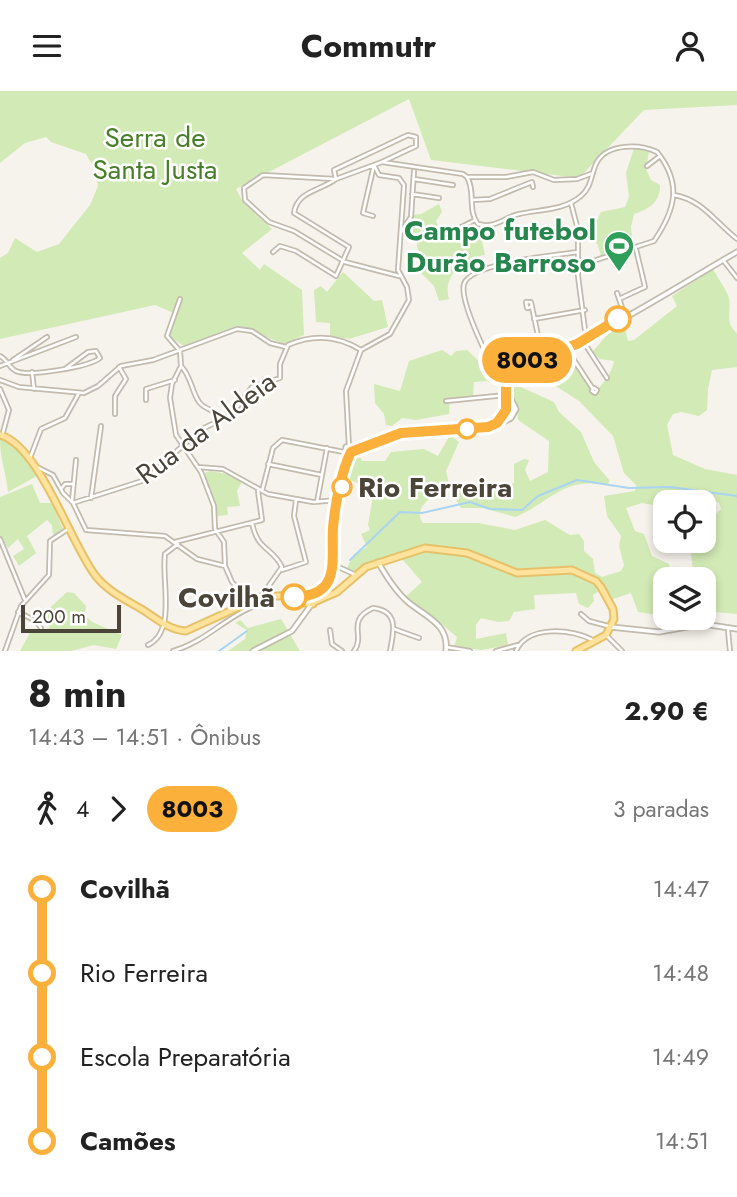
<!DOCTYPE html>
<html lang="pt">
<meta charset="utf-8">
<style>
:root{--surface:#fff;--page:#f2f2f2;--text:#222;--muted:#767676}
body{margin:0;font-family:Jost,sans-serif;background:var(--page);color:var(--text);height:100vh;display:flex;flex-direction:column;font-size:26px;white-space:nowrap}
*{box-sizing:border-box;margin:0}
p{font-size:23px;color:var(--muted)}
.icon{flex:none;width:38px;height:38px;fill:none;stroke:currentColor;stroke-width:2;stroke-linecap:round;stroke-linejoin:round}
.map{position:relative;height:560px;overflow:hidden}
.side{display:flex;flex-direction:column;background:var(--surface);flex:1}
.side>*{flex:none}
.badge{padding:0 14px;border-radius:23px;font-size:24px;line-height:46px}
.tools{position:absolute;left:653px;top:399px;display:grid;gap:14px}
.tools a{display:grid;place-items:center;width:63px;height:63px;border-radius:14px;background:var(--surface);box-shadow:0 4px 10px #0003;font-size:35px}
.scale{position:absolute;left:21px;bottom:18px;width:100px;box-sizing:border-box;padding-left:7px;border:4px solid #4b4439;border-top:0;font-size:19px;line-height:24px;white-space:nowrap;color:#4b4439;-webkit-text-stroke:5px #fff;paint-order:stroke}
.map>.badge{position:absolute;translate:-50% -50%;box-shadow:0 0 0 4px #fff}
.legs{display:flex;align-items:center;gap:10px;height:77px;padding:0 28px;font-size:23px}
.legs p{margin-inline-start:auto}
.head{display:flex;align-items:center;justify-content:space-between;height:119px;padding:0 28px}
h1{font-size:38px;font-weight:700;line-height:52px}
ul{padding:0 28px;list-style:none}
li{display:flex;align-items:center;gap:24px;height:84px;font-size:26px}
li i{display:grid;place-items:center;width:10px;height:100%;margin:0 9px;background:currentColor}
li i::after{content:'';width:18px;height:18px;margin:-9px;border:5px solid;border-radius:50%;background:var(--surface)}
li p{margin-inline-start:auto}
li:first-child i{background:linear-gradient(#0000 50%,currentColor 0)}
li:last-child i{background:linear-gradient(currentColor 50%,#0000 0)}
header{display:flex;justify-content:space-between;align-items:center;height:91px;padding:0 28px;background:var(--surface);font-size:32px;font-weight:700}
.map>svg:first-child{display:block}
.green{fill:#d2eab5}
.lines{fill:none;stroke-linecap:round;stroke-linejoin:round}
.stream{stroke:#a9d4f2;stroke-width:2}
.minor-casing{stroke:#c2bbae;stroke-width:6}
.tertiary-casing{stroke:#c2bbae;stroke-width:7}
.primary-casing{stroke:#e6c16a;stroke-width:9}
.minor{stroke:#fff;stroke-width:2.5}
.tertiary{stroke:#fff;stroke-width:3.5}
.primary{stroke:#ffe39c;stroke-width:5}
.line-1-casing{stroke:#fff;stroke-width:16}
.line-1{stroke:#fbb03b;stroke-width:10}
.stop-1-dot{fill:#fff;stroke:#fbb03b;stroke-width:3.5}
.labels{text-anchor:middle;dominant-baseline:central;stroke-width:5;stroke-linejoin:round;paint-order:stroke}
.park-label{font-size:28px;fill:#4a7f2a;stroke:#fff}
.leisure-label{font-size:28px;font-weight:bold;fill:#27864d;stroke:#fff;text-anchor:end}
.street-label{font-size:28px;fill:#4b4439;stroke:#fff}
.stop-label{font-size:28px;font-weight:bold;fill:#4b4439;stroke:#fff;text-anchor:start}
</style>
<header><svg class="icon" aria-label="menu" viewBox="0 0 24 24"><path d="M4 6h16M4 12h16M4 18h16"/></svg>Commutr<svg class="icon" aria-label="person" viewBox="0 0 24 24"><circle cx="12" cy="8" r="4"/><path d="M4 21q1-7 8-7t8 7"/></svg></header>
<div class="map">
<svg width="737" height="560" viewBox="0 0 737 560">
<rect width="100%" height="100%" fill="#f6f3ec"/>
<path class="green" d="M0,0H737V14L644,19L579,87L431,69L409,8L236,98L243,111L272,138L242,162L260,179L264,173L302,199L304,244L285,253L237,235L184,255L170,246L176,223L155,214L0,248V167L8,162L15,147L37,161L59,153L90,114L98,95L96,80L86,63L51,51L46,46L25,52L0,72Z
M634,57L649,61L646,78L651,89L660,94C661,111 648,119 634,123L631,136L633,158L601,166L598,154L590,145L601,121L625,116L629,106L626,82Z
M439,113L442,121L436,130L441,145L465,148L476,144L481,146L485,164C463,167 442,185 449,208L439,210L434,195L417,178L426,174L417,156V147L407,138L412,124L421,123Z
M713,178C717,186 724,195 728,204C733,218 723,231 737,242V276L712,279L708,298L707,319L699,325L681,321L673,323L667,334L673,364L705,378L737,384V523L715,521L704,528L677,527H704V488H694L690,455L701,452L710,443V429L721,418L719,412L712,409L665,411V416L642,412L626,417L635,440L644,443L652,465L669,473L673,488H665V525L638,521L631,502L610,509L603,498L593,504L594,510L588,517L579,513L576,502L534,504L535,518L514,521L509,530L498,531L481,527L476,534V548L506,542L508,554L482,559L454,556L457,546L439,531L407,512L404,507L422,491L397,462L366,473L356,481L347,477L354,463L367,456L361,443L370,439L368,434L374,399L346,387L352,362L357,360L362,370H385L391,361L424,358L438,365L450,344L459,351L446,380L450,397L508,398L514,391V373L524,368L529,369L525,379L530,390L548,381L549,350L518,329L516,313L509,302L512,292L554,311L559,321L581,341L594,371L610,390L607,394C563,385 550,412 515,426L483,417H461L449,397C436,402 411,416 423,432H478L515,439L545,429L570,444L579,443L584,450V460L593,468L595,482L602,486L621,480L624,474L619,455L621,445L607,425L604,405L635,400L636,394L624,382L613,345L579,310L543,287L533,271L563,261L567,263L593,302C601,297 613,280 614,270L600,268L592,261L608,243L609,236L623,229L628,250L634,249L677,215L672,205Z
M343,181L374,210L382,209L388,236L349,248L330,245V232L316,231L314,199L321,195L327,201Z
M442,259L451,265L456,260L467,259L484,275L503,278L500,289L474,291L473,305L450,307L449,323L416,329L402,327L392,335L386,334L384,323L375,312L374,293L400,300L409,270Z
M0,347L13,353L37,385L8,401C6,380 0,370 0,347Z
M210,380L227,383L242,391L237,400L240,415L227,416L228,424L216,425L204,382Z
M32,393L40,412H52L63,438L53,445L52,434L47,429L27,445L36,462L19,475L13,465L24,458L18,448L8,457L0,444V406Z
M67,501L74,502L86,515L85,524L92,531L122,544L116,558L94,554L71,560H20L31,540L50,537L41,525Z
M281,528L300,560H228L245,548L247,539L235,532L240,529L248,537Z"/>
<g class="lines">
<path class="stream" d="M350,469L400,421L422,422L470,411L490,418L522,419L538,405L577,389L629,397L670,396L737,405
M219,560L247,540"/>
<g class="minor-casing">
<path id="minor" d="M647,75L660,65
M467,86C476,101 467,119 478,133C496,138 504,126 519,123C541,118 563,120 581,105C592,96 591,82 597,71C608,52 640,53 657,61C682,92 676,118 654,150L578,175
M414,88L453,94
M412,103L439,107
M674,104C703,109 715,131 737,148
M472,109L490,108L532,91L533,96
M571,112L578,139V185L586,247
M373,125L363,122L374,74
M401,141L411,126L414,80
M442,146L475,129
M273,161L280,155L296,160L336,185L349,156L294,122C297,100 320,100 336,88L334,79L408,44L416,46V55L382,71
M723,169L737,187
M399,185L345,171L294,140L269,131L245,109L244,97L263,84L336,88L382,71L463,83L467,86H506L533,81L554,89L577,88L593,82
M617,202L625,225
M619,208L645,196L636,158
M532,216L527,217L526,211H531L542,264
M534,228L585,219
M583,250L607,287
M566,257L593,298
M361,259L390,243L409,209L407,196L398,179L404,94L399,87L379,84L374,74
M180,260L181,275L172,293L170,307L176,344L201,381L214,415L215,438L224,451L225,475L232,491L250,510
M180,260L167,245L180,208
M0,265C8,269 9,277 16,280C28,286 89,276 100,267L96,260L88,261L65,278
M13,269L47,246
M514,274L490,263L483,256C477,243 460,207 464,193C470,172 556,164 578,161
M0,275L76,246
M181,275C191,285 191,299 199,311C206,320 216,318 221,328
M32,281L34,298
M0,289L19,296L84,302L98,295L121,275L153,269L237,238L252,240L270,252L286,256
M594,297L597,299L595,302L592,300Z
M0,298L9,319L2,345
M146,309V298L175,289
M446,310L506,304
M115,323V305L126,288L119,276
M349,356L346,300L361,259
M30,367L41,338L65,327L79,302
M268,373L322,384
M37,376L53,384L63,402L73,412L86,439L165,445L197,468L225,475
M198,376L223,378L268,403L313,411L338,409
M61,398L65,393H72
M262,400L273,357L282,349L344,361
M91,407L101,335
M72,410L76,369
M317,411L327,357
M73,412L145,389L200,339L231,324L252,296L280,287V273L288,254C313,243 337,244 361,259
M252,432C258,461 272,455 282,476L261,506
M0,448L25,509
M175,451L262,429L258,400
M334,474L356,484
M282,479L306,471L294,425L296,409
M18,521L36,530L41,537
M581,523L589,530L608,535
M394,538L419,547
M330,539L332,553L342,560
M728,539L730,560
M606,544L622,560
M148,554C177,540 161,489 165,463L178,453
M446,556L470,560
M5,560L21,515L49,484L50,450L68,438
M173,560C210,550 233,516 273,510L272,505
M354,560C366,544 345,530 373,517C399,520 394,540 390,560
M496,560L518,554
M516,560C527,534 573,537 594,550"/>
</g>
<g class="tertiary-casing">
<path id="tertiary" d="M499,333L511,327L516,318L507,300
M346,362L401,342L488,336C520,320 496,299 511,276C533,263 560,262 582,250C635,223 685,191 737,161
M346,364V356L351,360
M378,471C386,485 396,501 408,511C426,526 449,533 446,560
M315,506L334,478V433L349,362
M611,536L659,541L703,533L737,538
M253,560L292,540L311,514"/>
</g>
<g class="primary-casing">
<path id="primary" d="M0,344C39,354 70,451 95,484C107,500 126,509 143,519C157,528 169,539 186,540L261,506L311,503L314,507L313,513L305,512V504
M314,511L337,501L366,476L425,457L467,462L517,482L572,479L596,490L601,496L613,518L614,528L606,544L576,560"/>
</g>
<use href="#minor" class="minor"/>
<use href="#tertiary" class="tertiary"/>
<use href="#primary" class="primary"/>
</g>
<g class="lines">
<g class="line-1-casing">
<path id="line-1" d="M294,506C342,505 331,470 333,437C335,414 341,381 351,361L401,342L488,336L497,332L506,319V287L511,276L577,253L618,228"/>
</g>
<use href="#line-1" class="line-1"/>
</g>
<defs>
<g id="stadium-pin" transform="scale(1.575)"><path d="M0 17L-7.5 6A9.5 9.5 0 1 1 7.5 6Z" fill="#2e9e5b" stroke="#fff"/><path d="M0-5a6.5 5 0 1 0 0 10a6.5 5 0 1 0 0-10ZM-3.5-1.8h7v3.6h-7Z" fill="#fff"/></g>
</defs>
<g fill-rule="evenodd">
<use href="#stadium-pin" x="619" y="155"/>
</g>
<g class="stop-1-dot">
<circle cx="618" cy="228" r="12"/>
<circle cx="467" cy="338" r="9"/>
<circle cx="342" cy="396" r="9"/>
<circle cx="294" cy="506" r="12"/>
</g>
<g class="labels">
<g class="park-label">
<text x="155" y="46">Serra de<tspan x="155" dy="32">Santa Justa</tspan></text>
</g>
<g class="leisure-label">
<text x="596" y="139">Campo futebol<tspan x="596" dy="32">Durão Barroso</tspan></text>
</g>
<g class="street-label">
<text transform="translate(206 337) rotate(-37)">Rua da Aldeia</text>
</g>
<g class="stop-label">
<text x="358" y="396">Rio Ferreira</text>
<text x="275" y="506" text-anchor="end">Covilhã</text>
</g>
</g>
</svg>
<div class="tools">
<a><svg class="icon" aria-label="locate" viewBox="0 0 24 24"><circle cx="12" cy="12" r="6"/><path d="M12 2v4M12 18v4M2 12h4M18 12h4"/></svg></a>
<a><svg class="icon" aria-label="layers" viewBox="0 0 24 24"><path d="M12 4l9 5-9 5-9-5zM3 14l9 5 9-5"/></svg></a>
</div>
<div class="scale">200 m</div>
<b class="badge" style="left:527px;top:269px;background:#fbb03b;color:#111">8003</b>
</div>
<section class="side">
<div class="head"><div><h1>8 min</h1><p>14:43 – 14:51 · Ônibus</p></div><b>2.90 €</b></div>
<div class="legs"><svg class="icon" aria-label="walk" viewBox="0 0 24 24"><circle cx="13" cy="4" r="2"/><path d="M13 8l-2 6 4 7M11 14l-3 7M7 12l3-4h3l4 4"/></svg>4<svg class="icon" aria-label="forward" viewBox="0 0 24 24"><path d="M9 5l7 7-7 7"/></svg><b class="badge" style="background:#fbb03b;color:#111">8003</b><p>3 paradas</p></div>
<ul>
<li><i style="color:#fbb03b"></i><b>Covilhã</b><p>14:47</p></li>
<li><i style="color:#fbb03b"></i><span>Rio Ferreira</span><p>14:48</p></li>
<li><i style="color:#fbb03b"></i><span>Escola Preparatória</span><p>14:49</p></li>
<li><i style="color:#fbb03b"></i><b>Camões</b><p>14:51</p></li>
</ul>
</section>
